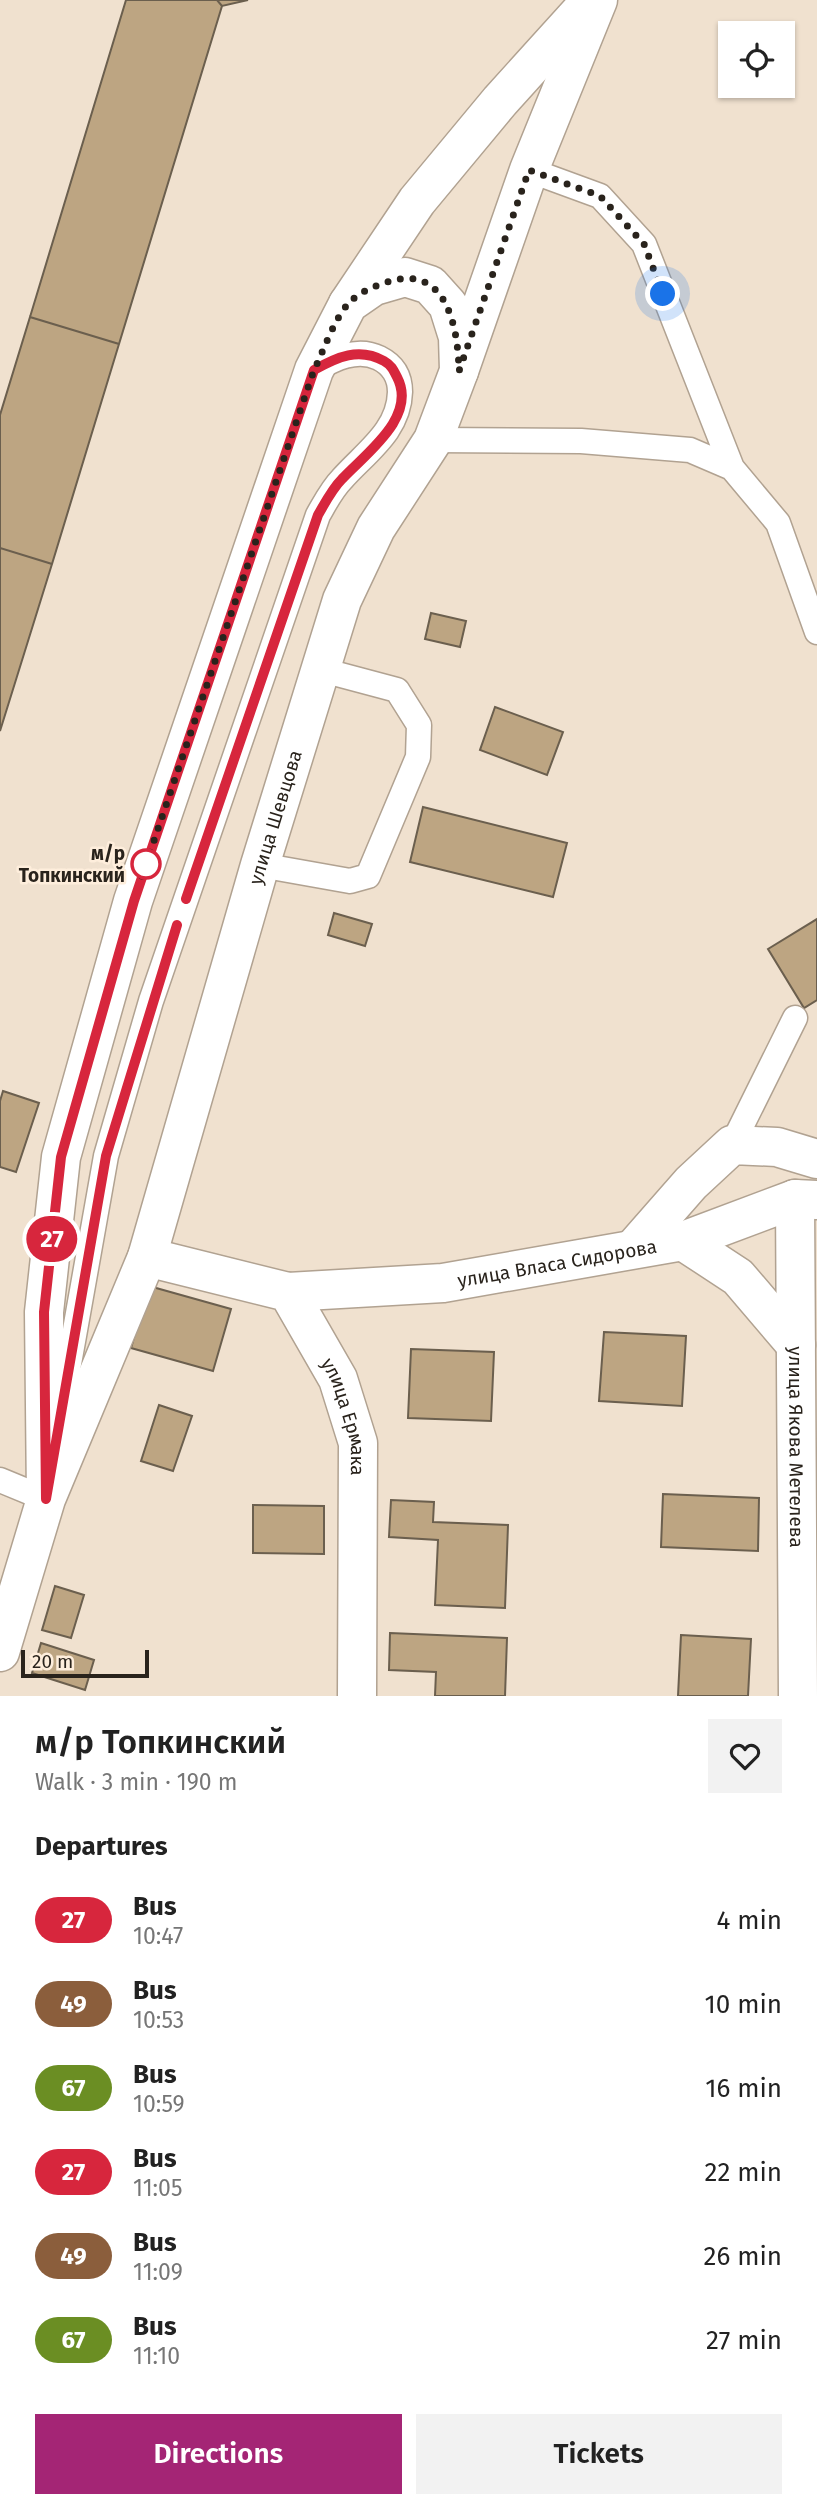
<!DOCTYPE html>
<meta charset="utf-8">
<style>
:root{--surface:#fff;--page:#f2f2f2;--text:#222;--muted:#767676;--accent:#a42575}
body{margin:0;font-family:"Fira Sans",sans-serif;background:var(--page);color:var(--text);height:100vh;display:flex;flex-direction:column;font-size:26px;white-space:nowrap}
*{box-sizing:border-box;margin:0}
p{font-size:23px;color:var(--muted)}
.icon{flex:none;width:38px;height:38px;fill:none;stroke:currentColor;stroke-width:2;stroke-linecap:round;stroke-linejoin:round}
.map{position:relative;height:1696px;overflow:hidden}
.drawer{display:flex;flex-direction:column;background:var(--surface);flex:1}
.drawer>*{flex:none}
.badge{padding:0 14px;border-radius:23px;font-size:24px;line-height:46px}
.fabs{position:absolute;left:718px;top:21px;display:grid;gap:14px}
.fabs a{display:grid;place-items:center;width:77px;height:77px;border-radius:0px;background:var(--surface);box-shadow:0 2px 5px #0004;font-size:35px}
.scale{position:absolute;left:21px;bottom:18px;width:128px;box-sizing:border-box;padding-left:7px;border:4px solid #29231c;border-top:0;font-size:19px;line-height:24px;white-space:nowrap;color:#29231c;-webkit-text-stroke:5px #feeedc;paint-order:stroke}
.you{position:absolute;width:35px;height:35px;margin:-18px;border:5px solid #fff;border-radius:50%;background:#1a73e8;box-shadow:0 0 0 10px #1a73e833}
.map>.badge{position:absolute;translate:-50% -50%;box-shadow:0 0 0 4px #fff}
h2{padding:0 35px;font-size:26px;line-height:63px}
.round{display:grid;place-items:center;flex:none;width:74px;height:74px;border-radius:0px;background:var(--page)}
.summary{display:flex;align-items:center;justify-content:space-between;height:119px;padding:0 35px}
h1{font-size:33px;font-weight:600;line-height:52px}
.button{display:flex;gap:14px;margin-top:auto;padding:14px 35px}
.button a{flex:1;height:80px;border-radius:0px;background:var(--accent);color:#fff;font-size:28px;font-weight:600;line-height:80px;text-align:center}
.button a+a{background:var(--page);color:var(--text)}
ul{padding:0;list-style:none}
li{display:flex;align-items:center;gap:21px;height:84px;padding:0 35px}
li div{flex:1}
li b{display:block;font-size:26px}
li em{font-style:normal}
li .badge{min-width:77px;font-weight:700;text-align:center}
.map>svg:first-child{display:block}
.building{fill:#bda582;stroke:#6b5f4e;stroke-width:2}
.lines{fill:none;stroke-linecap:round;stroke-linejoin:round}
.service-casing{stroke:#b1a291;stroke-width:27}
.minor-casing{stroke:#b1a291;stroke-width:41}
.secondary-casing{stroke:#b1a291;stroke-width:41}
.service{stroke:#fff;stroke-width:24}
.minor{stroke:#fff;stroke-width:38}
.secondary{stroke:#fff;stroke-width:38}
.line-casing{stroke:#fff;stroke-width:16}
.line{stroke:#d7263d;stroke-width:10}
.walk{stroke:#29231c;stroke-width:7;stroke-dasharray:0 12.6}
.stop-dot{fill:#fff;stroke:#d7263d;stroke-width:3.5}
.labels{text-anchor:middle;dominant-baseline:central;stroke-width:5;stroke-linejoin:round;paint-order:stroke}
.street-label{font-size:19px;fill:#29231c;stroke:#feeedc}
.stop-label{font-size:19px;font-weight:bold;fill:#29231c;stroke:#feeedc;text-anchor:end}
</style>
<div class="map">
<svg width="817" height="1696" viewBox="0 0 817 1696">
<rect width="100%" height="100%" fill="#f0e1cf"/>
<path class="building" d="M126,0H217L222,6L119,344L30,317Z
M217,0H248L222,6Z
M30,317L119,344L52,564L0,548V415Z
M0,548L52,564L0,731Z
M431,613L466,621L460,647L425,639Z
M495,707L563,732L547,775L480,750Z
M423,807L567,843L553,897L410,862Z
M334,913L372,924L365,946L328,935Z
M817,919V1000L804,1008L768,949Z
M3,1091L39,1103L16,1172L0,1167V1101Z
M149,1286L231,1309L213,1371L131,1348Z
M604,1332L686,1336L682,1406L599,1401Z
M411,1349L494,1352L491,1421L408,1418Z
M159,1405L192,1416L173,1471L141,1461Z
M663,1494L759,1498L758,1551L661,1547Z
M391,1500L434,1502L433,1522L508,1525L505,1608L435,1605L438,1540L389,1537Z
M253,1505L324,1506V1554L253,1553Z
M55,1586L84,1595L71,1638L42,1630Z
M390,1633L507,1638L505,1696H435L436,1672L389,1670Z
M681,1635L751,1639L748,1696H678Z
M41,1643L94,1660L85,1690L32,1673Z"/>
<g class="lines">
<g class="service-casing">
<path id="service" d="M529,170L600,196L644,244L732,468L778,523L817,632
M433,440L581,441L690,450L732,468
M260,865L350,881L368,876L418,757L419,725L397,690L322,670
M732,1145L795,1018
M59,1420L106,1156L151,1001L318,515C325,503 332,489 342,479C366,452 399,431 400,392C400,376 393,365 379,358C357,347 334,359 314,370
M0,1480L46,1499L48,1487"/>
</g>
<g class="minor-casing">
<g id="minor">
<path d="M348,304L417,201L500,101L585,7"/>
<path d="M459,371L529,170L598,0"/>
<path id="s1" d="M795,1199L798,1696"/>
<path d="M683,1241L738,1277L796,1345"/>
<path d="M634,1248L691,1183L732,1145L777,1147L817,1159"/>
<path id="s2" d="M147,1257L288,1292L338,1379L358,1443L357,1696"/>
<path id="s3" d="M288,1292L443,1283L683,1241L795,1199L817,1200"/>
</g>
</g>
<g class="secondary-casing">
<g id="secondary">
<path id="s4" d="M0,1652L46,1499L147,1257L260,865L342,600L376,528L433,440L459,371L458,337L448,305L430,285L405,277L374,286L348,304L314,370L133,901L61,1157L44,1312L46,1499"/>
</g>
</g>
<use href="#service" class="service"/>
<use href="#minor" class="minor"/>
<use href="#secondary" class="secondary"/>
</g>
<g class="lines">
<g class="line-casing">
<path id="line" d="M177,925L106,1156L46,1499L44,1312L61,1157L134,901L314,370C337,357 359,347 384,361C391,365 393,369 397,377C418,417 365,454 342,479C332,489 325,503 318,515L186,899"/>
</g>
<use href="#line" class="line"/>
<path class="walk" d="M146,864L142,876L314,370C323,352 335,317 349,303C359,292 376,285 391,281C448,265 458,330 459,371L529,170L600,196L644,244L663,294"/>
</g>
<circle class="stop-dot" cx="146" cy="864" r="14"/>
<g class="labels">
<g class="street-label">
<text stroke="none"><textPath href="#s4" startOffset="880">улица Шевцова</textPath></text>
<text stroke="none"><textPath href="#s3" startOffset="271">улица Власа Сидорова</textPath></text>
<text stroke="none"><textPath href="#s2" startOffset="284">улица Ермака</textPath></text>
<text stroke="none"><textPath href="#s1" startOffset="248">улица Якова Метелева</textPath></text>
</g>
<g class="stop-label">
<text x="125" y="853">м/р<tspan x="125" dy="22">Топкинский</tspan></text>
</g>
</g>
</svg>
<div class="fabs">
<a><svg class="icon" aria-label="locate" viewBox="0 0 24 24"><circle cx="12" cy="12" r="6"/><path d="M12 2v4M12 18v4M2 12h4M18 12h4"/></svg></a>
</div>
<div class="scale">20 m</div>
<div class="you" style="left:663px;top:294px"></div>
<b class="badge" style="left:52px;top:1239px;background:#d7263d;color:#fff">27</b>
</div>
<section class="drawer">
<div class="summary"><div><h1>м/р Топкинский</h1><p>Walk · 3 min · 190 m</p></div><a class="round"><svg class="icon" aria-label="heart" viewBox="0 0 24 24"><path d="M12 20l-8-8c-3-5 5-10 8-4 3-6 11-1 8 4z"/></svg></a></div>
<h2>Departures</h2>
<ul>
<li><span class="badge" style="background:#d7263d;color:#fff">27</span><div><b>Bus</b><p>10:47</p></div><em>4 min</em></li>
<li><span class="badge" style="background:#8b5e3c;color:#fff">49</span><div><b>Bus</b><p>10:53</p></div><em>10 min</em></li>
<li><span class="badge" style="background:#6b8e23;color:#fff">67</span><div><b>Bus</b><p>10:59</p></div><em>16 min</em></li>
<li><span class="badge" style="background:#d7263d;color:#fff">27</span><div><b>Bus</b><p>11:05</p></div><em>22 min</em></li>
<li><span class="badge" style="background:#8b5e3c;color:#fff">49</span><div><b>Bus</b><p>11:09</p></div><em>26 min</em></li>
<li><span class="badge" style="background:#6b8e23;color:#fff">67</span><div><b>Bus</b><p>11:10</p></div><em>27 min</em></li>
</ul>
<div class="button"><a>Directions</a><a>Tickets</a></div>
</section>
